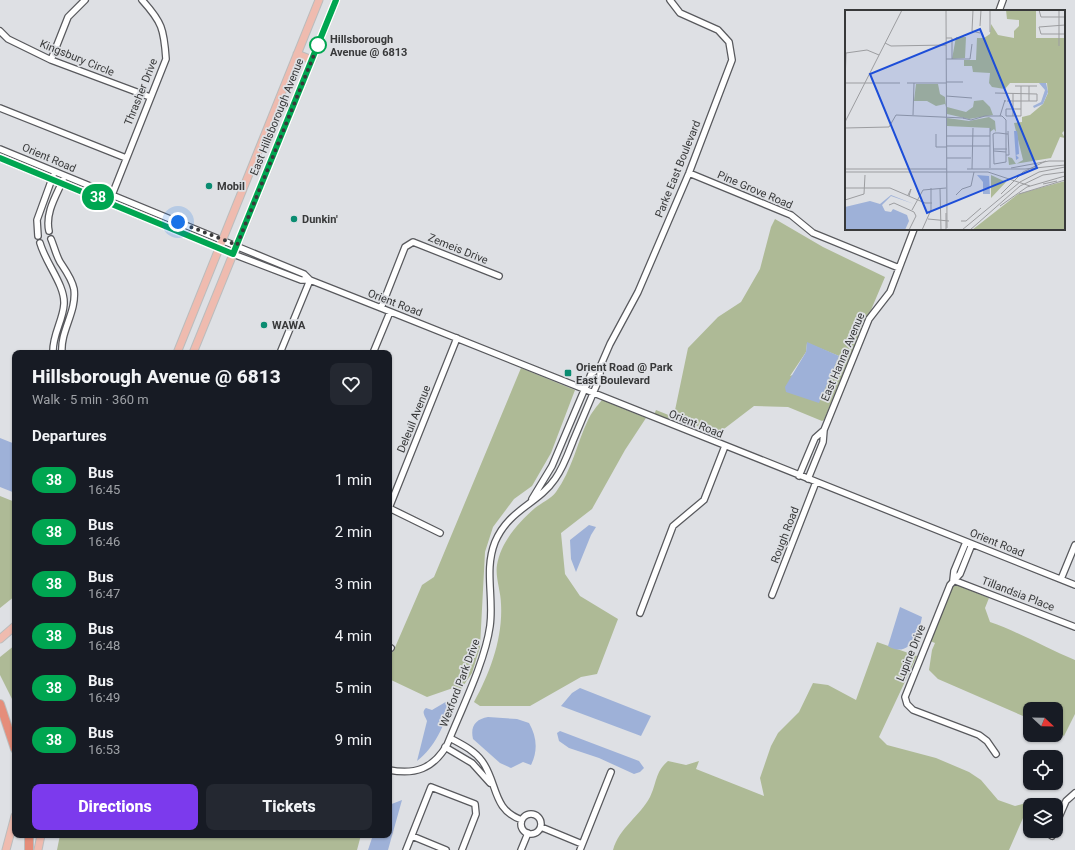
<!DOCTYPE html>
<meta charset="utf-8">
<style>
:root{--surface:#171b24;--page:#242831;--text:#f1f3f6;--muted:#9ea1a6;--accent:#7c3aed}
body{margin:0;font-family:Roboto,sans-serif;background:var(--page);color:var(--text);height:100vh;display:flex;flex-direction:column;font-size:15px;white-space:nowrap}
*{box-sizing:border-box;margin:0}
p{font-size:13px;color:var(--muted)}
.icon{flex:none;width:22px;height:22px;fill:none;stroke:currentColor;stroke-width:2;stroke-linecap:round;stroke-linejoin:round}
.map{position:relative;flex:1;overflow:hidden}
.details{position:absolute;left:12px;top:350px;width:380px;height:488px;display:flex;flex-direction:column;background:var(--surface);border-radius:8px;box-shadow:0 1px 3px #0004}
.details>*{flex:none}
.badge{padding:0 8px;border-radius:13px;font-size:14px;line-height:26px}
.needle{width:26px;rotate:112deg}
.fabs{position:absolute;left:1023px;top:702px;display:grid;gap:8px}
.fabs a{display:grid;place-items:center;width:40px;height:40px;border-radius:8px;background:var(--surface);box-shadow:0 1px 3px #0004;font-size:20px}
.you{position:absolute;width:20px;height:20px;margin:-10px;border:3px solid #fff;border-radius:50%;background:#1a73e8;box-shadow:0 0 0 6px #1a73e833}
.map>.badge{position:absolute;translate:-50% -50%;box-shadow:0 0 0 2px #fff}
h2{padding:0 20px;font-size:15px;line-height:36px}
.round{display:grid;place-items:center;flex:none;width:42px;height:42px;border-radius:8px;background:var(--page)}
.summary{display:flex;align-items:center;justify-content:space-between;height:68px;padding:0 20px}
h1{font-size:19px;font-weight:800;line-height:30px}
.cta{display:flex;gap:8px;margin-top:auto;padding:8px 20px}
.cta a{flex:1;height:46px;border-radius:8px;background:var(--accent);color:#fff;font-size:16px;font-weight:800;line-height:46px;text-align:center}
.cta a+a{background:var(--page);color:var(--text)}
ul{padding:0;list-style:none}
li{display:flex;align-items:center;gap:12px;height:52px;padding:0 20px}
li div{flex:1}
li b{display:block;font-size:15px}
li em{font-style:normal}
li .badge{min-width:44px;font-weight:700;text-align:center}
.map>svg:first-child{display:block}
.green{fill:#aeba96;fill-rule:evenodd}
.water{fill:#9eb1d8}
.lines{fill:none;stroke-linecap:round;stroke-linejoin:round}
.minor-casing{stroke:#58595d;stroke-width:8}
.major-casing{stroke:#bbbcbc;stroke-width:9}
.highway-casing{stroke:#bbbcbc;stroke-width:10}
.minor{stroke:#fff;stroke-width:5.5}
.major{stroke:#efbbaf;stroke-width:7}
.highway{stroke:#e58d7a;stroke-width:8}
.line-casing{stroke:#fff;stroke-width:9}
.line{stroke:#00a651;stroke-width:6}
.walk{stroke:#38393a;stroke-width:4;stroke-dasharray:0 7.2}
.stop-dot{fill:#fff;stroke:#00a651;stroke-width:2}
.poi-dot{fill:#0a8c71;stroke:#dee0e4;stroke-width:1.5}
.labels{text-anchor:middle;dominant-baseline:central;stroke-width:3.5;stroke-linejoin:round;paint-order:stroke}
.stop-label{font-size:11px;font-weight:bold;fill:#38393a;stroke:#dee0e4;text-anchor:start}
.street-label{font-size:11px;fill:#38393a;stroke:#dee0e4}
.poi-label{font-size:11px;font-weight:bold;fill:#38393a;stroke:#dee0e4;text-anchor:start}
.inset-road{fill:none;stroke:#9c9da0;stroke-width:1}
.view{fill:#1d4ed8;fill-opacity:0.15;stroke:#1d4ed8;stroke-width:2}
.inset-edge{fill:none;stroke:#38393a;stroke-width:2}
</style>
<div class="map">
<svg width="1075" height="850" viewBox="0 0 1075 850">
<rect width="100%" height="100%" fill="#dee0e4"/>
<path class="green" d="M775,219L823,247L885,277L871,310L866,317L824,420L822,421L788,407L754,406L720,432L654,415L656,410L671,416L674,415L688,348L718,317L741,302L760,269L771,227ZM807,343L839,356L790,376L806,352Z
M521,368L575,390L551,453L532,486L514,499L493,527L485,552L480,647L472,673L459,692L453,688L427,697L389,679V650L393,652L422,585L434,577Z
M602,400L646,418L625,450L592,509L561,533L565,574L580,596L618,619L597,674L581,677L530,706H480L474,702C490,673 503,638 501,604C501,592 495,577 497,565C501,542 518,523 535,508C541,503 551,499 556,492C572,470 577,443 588,420C591,413 597,406 602,400Z
M0,496L15,502V596L0,608Z
M954,584L989,598L985,608L990,622C1019,632 1046,648 1075,660V714L1064,736L1056,731V709H1030V719L938,679L929,670L932,650L935,643L930,641Z
M877,642L917,656L879,737L887,745L936,758L969,772L981,780L998,800L1015,806L1030,802L1009,850H613C619,828 640,816 650,797C657,783 655,772 668,761L686,765L699,761L696,769L764,796L760,778L771,746L778,733L799,712L813,683L828,685L856,700Z
M15,645V711L13,701L0,675V657Z
M60,835H361L357,850H57Z"/>
<path class="water" d="M807,342L839,356L819,403L786,392L785,387L806,352Z
M0,438L15,444V493L0,487Z
M589,525L596,527L591,535L576,572L571,559L570,540Z
M900,607L922,617C919,634 909,659 888,646Z
M580,688L651,716L641,736L561,706L572,693Z
M449,700H451V704C443,727 436,746 417,761L427,721C425,716 421,712 426,708L432,710Z
M488,717L517,719L529,723C537,737 538,751 531,765L523,762L511,768L500,763L473,739C470,726 476,719 488,717Z
M560,731L639,761L644,768L640,772L634,774L599,758L569,748L559,741L557,733Z
M402,800L388,850H368L373,835H389V805Z"/>
<g class="lines">
<g class="minor-casing">
<path id="minor" d="M999,11L1003,0
M0,31L8,39L51,60L150,97
M51,60L68,17L85,0
M0,108L126,158
M0,149L304,274L310,280
M0,158L233,254L301,280H310L381,308L1075,585
M689,173L791,215L813,233L899,268
M112,195L166,59C164,29 162,22 142,0
M49,231C45,213 56,196 63,180
M38,236L37,220L53,176
M51,239C54,246 56,255 60,262C66,271 72,279 74,289C77,312 60,331 62,353
M40,243C46,264 65,285 64,304C63,321 52,335 53,353
M381,308L405,247L413,242L499,276
M280,353L310,280
M373,353L390,312
M799,476L815,438L824,430
M808,479L823,442L824,430L869,319L890,292L914,229
M532,499L552,466L591,374L600,367
M389,508L457,338
M389,508L440,533
M972,544L960,574L950,585L905,697L907,704L913,710L979,735L987,741L996,754
M1061,579L1075,545
M953,580L1075,627
M953,580L954,571L966,542
M772,595L816,482
M640,613L673,526L704,500L725,446
M389,647L391,648
M450,738C461,744 474,750 482,761C498,783 492,810 522,820
M445,747L472,763L490,783
M389,770C415,775 433,769 447,745C461,710 485,662 490,626C494,597 484,570 495,542C509,509 538,504 555,479C563,468 568,454 573,441C582,420 591,398 600,377V367L610,344L638,292L689,173L732,60L729,42L718,30L680,13L670,0
M521 824a10 10 0 1 1 20 0a10 10 0 1 1-20 0Z
M1056,824L1066,801L1075,793
M541,827L582,844
M412,836L446,850
M1052,836L1054,831
M406,850L431,787L475,804L476,814L462,850
M521,850L528,833
M580,850L611,772"/>
</g>
<g class="major-casing">
<path id="major" d="M297,54L312,60
M177,353L319,0
M193,353L336,0
M0,639L15,626
M6,850L15,816
M38,850L41,835"/>
</g>
<g class="highway-casing">
<path id="highway" d="M0,704L15,749
M29,835V850"/>
</g>
<use href="#minor" class="minor"/>
<use href="#major" class="major"/>
<use href="#highway" class="highway"/>
</g>
<g class="lines">
<g class="line-casing">
<path id="line" d="M0,158L233,254L336,0"/>
</g>
<use href="#line" class="line"/>
<path class="walk" d="M178,222L237,245L318,45"/>
</g>
<circle class="stop-dot" cx="318" cy="45" r="8"/>
<g class="poi-dot">
<circle cx="209" cy="186" r="4"/>
<circle cx="294" cy="219" r="4"/>
<circle cx="264" cy="325" r="4"/>
<rect x="564" y="369" width="8" height="8" rx="2"/>
</g>
<g class="labels">
<g class="stop-label">
<text x="330" y="39">Hillsborough<tspan x="330" dy="13">Avenue @ 6813</tspan></text>
</g>
<g class="street-label">
<text transform="translate(77 58) rotate(22)">Kingsbury Circle</text>
<text transform="translate(141 92) rotate(-68)">Thrasher Drive</text>
<text transform="translate(277 117) rotate(-68)">East Hillsborough Avenue</text>
<text transform="translate(49 158) rotate(23)">Orient Road</text>
<text transform="translate(678 169) rotate(-68)">Parke East Boulevard</text>
<text transform="translate(755 190) rotate(23)">Pine Grove Road</text>
<text transform="translate(458 249) rotate(22)">Zemeis Drive</text>
<text transform="translate(395 303) rotate(21)">Orient Road</text>
<text transform="translate(843 357) rotate(-67)">East Hanna Avenue</text>
<text transform="translate(414 419) rotate(-68)">Deleuil Avenue</text>
<text transform="translate(696 424) rotate(22)">Orient Road</text>
<text transform="translate(785 535) rotate(-69)">Rough Road</text>
<text transform="translate(997 543) rotate(22)">Orient Road</text>
<text transform="translate(1018 594) rotate(21)">Tillandsia Place</text>
<text transform="translate(911 653) rotate(-68)">Lupine Drive</text>
<text transform="translate(460 683) rotate(-69)">Wexford Park Drive</text>
</g>
<g class="poi-label">
<text x="217" y="186">Mobil</text>
<text x="302" y="219">Dunkin'</text>
<text x="272" y="325">WAWA</text>
<text x="576" y="367">Orient Road @ Park<tspan x="576" dy="13">East Boulevard</tspan></text>
</g>
</g>
<g transform="translate(845 10)">
<rect width="220" height="220" fill="#dee0e4"/>
<path d="M161,0H191V28H220V120L217,123L220,128L215,127L206,148L164,155L163,147L167,148L171,154L178,150L169,113L177,112V107L185,105L198,94L203,83L202,73H165L160,79L147,77L144,73L145,63L128,62L127,56H119V50H131L132,28H139L145,24L146,14L153,25L169,28V21L174,16V10L162,9ZM111,27H121L120,48L107,49ZM71,74H93L95,84L100,87L101,97L100,94L91,96L82,91H69ZM138,90L145,97L148,105L124,109L102,104V97L121,102L128,97L129,91ZM144,107L150,111L151,122L149,119L145,122V118L102,116V108L124,111ZM146,165L161,172L146,188ZM220,171V220H127L173,184Z" fill="#aeba96"/>
<path d="M194,73H201L203,82L198,94L189,98L188,96L196,92L200,80ZM169,121H172L173,127L174,144L171,145L174,148L171,150ZM132,165L144,166L145,184H138V172ZM46,185L69,194L46,186L37,195L40,201L46,202L48,199L62,205L64,211L60,220H0V197L25,191L35,194Z" fill="#9eb1d8"/>
<path class="inset-road" d="M101,0L102,218M128,0L127,21L135,23M145,0V22M194,0L196,7H220M214,0V36M220,15L194,17L196,24H220M135,16L136,0M101,28H107V49M40,33L46,36L101,35M101,49H125L127,34M101,72H118M0,73L1,43L22,40L34,45M0,73H55M62,73H101M170,76H192M176,76V106H161V99H176M184,76V91M150,83L192,84V91H162M168,83V106M101,86L127,88M68,105L69,73M155,106L160,90V92M118,108L126,110L140,106H157L161,110V124M0,112L57,0M0,118L44,117L51,105L119,108M91,124V137H102M161,124V152L149,154L148,124L150,123H154L162,124H163M101,126H145M102,136H145M149,139H162M149,141L161,142M161,145H164L163,121M102,148H126M145,158V118M166,158L204,151H220M0,159H102M122,159H180L220,155M127,159L128,118M0,162H143L185,176M198,174L212,171M0,178H45L80,193H87M95,179L96,220M156,184L178,162L201,151M174,184L220,170M63,185L66,179L64,186M111,185L117,179L126,176L129,162M0,190L19,184L20,165M44,195L49,193L69,202L71,206L64,220M155,196L182,177L220,166M67,200L78,180L101,178M83,209L104,211M116,211H121L136,198M101,219V203M77,220L86,200V178M117,220L175,172L194,162L220,157M125,220L175,176L198,165L220,162"/>
<path class="view" d="M135,19L192,158L82,203L25,64Z"/>
<rect width="220" height="220" class="inset-edge"/>
</g>
</svg>
<div class="fabs">
<a><svg class="needle" viewBox="-14 -14 28 28"><path d="M0-13l5 13h-10z" fill="#e53935"/><path d="M0 13l5-13h-10z" fill="#9ea1a6"/></svg></a>
<a><svg class="icon" aria-label="locate" viewBox="0 0 24 24"><circle cx="12" cy="12" r="6"/><path d="M12 2v4M12 18v4M2 12h4M18 12h4"/></svg></a>
<a><svg class="icon" aria-label="layers" viewBox="0 0 24 24"><path d="M12 4l9 5-9 5-9-5zM3 14l9 5 9-5"/></svg></a>
</div>
<div class="you" style="left:178px;top:222px"></div>
<b class="badge" style="left:98px;top:197px;background:#00a651;color:#fff">38</b>
<section class="details">
<div class="summary"><div><h1>Hillsborough Avenue @ 6813</h1><p>Walk · 5 min · 360 m</p></div><a class="round"><svg class="icon" aria-label="heart" viewBox="0 0 24 24"><path d="M12 20l-8-8c-3-5 5-10 8-4 3-6 11-1 8 4z"/></svg></a></div>
<h2>Departures</h2>
<ul>
<li><span class="badge" style="background:#00a651;color:#fff">38</span><div><b>Bus</b><p>16:45</p></div><em>1 min</em></li>
<li><span class="badge" style="background:#00a651;color:#fff">38</span><div><b>Bus</b><p>16:46</p></div><em>2 min</em></li>
<li><span class="badge" style="background:#00a651;color:#fff">38</span><div><b>Bus</b><p>16:47</p></div><em>3 min</em></li>
<li><span class="badge" style="background:#00a651;color:#fff">38</span><div><b>Bus</b><p>16:48</p></div><em>4 min</em></li>
<li><span class="badge" style="background:#00a651;color:#fff">38</span><div><b>Bus</b><p>16:49</p></div><em>5 min</em></li>
<li><span class="badge" style="background:#00a651;color:#fff">38</span><div><b>Bus</b><p>16:53</p></div><em>9 min</em></li>
</ul>
<div class="cta"><a>Directions</a><a>Tickets</a></div>
</section>
</div>
